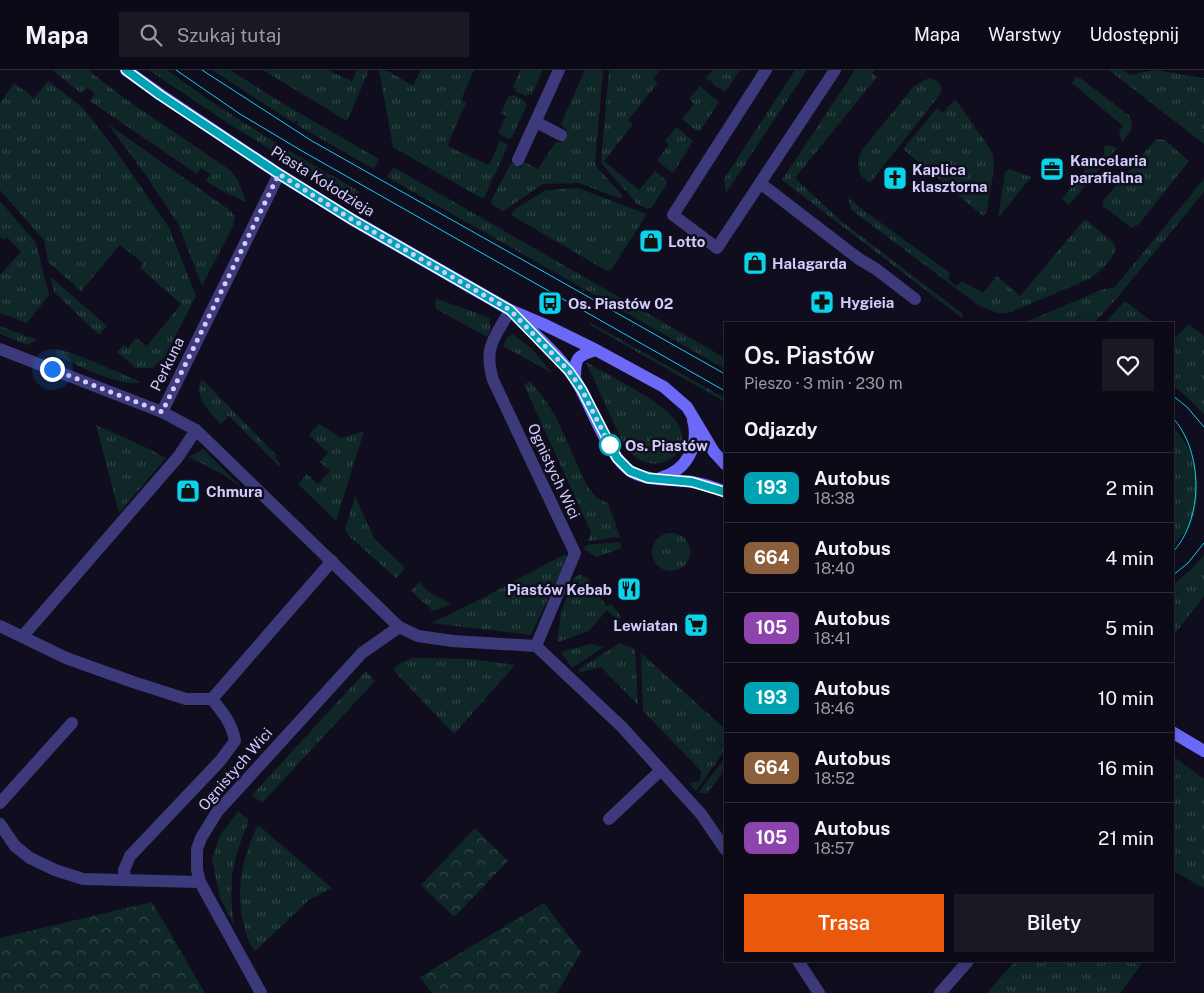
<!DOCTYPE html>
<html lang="pl">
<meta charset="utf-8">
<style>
:root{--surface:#0c0a16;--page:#1a1823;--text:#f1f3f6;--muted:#9a9aa1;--line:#2c2b35;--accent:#ea580c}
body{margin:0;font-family:"Public Sans",sans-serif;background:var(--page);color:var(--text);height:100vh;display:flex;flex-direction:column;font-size:19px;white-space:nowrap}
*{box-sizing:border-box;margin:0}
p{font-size:16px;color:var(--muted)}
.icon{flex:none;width:28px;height:28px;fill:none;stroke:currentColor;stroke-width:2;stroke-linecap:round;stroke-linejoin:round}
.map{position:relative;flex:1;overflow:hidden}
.drawer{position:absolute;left:724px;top:252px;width:450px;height:640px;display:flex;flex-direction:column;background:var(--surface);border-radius:0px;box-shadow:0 2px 12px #0003,0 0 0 1px var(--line)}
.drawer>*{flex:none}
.badge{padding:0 10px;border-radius:8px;font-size:18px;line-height:32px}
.you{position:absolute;width:25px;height:25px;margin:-12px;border:4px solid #fff;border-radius:50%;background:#1a73e8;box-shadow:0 0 0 8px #1a73e833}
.map>.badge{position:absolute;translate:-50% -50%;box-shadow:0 0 0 2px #fff}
h2{padding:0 20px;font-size:19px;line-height:45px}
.round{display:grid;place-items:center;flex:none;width:52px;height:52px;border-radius:0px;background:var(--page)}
.summary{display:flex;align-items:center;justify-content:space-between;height:85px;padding:0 20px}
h1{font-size:24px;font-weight:600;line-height:38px}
.button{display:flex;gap:10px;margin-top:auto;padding:10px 20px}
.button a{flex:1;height:58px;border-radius:0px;background:var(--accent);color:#fff;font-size:20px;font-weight:600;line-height:58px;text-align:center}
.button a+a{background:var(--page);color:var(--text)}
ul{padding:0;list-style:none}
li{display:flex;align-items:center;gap:15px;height:70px;padding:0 20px;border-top:1px solid var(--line)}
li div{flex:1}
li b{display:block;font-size:19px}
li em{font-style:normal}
li .badge{min-width:55px;font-weight:700;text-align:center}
header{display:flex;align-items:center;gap:30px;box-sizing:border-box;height:70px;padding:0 25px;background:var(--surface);border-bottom:1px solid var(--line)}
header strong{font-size:24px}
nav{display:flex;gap:28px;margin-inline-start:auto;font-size:18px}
.search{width:350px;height:45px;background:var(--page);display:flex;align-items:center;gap:12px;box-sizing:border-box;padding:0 18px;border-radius:0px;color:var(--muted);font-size:19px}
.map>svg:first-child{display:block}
.grass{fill:url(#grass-tufts)}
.park{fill:url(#park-crowns)}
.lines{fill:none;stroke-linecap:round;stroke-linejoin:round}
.lane{stroke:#3d3a7b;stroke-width:12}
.street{stroke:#3d3a7b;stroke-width:12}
.secondary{stroke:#6c68f8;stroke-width:12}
.tram{stroke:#0bd3ea;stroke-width:1}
.line-casing{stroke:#fff;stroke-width:11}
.line{stroke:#00a3b4;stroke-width:8}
.walk{stroke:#d2ccfd;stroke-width:5;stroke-dasharray:0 9}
.stop-dot{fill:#fff;stroke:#00a3b4;stroke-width:2.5}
.labels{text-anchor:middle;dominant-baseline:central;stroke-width:5;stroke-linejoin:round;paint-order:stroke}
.poi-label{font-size:15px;font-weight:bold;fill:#d2ccfd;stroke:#100d1e;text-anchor:start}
.street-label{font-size:15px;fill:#d2ccfd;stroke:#100d1e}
.stop-label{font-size:15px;font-weight:bold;fill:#d2ccfd;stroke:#100d1e;text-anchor:start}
</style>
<header>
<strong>Mapa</strong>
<div class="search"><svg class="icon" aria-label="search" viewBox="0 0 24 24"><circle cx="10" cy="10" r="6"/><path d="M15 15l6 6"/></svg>Szukaj tutaj</div>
<nav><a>Mapa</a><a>Warstwy</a><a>Udostępnij</a></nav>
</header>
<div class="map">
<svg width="1204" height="923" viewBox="0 0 1204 923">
<defs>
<pattern id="grass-tufts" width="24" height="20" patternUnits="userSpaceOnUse" patternTransform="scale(1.25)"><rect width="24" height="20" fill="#102727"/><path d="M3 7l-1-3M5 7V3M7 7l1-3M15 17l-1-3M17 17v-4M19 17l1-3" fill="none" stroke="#324547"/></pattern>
<pattern id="park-crowns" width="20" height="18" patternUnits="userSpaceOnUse" patternTransform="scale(1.25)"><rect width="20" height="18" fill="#102727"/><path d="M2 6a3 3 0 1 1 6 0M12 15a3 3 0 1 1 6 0" fill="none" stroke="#324547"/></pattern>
</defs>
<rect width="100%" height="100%" fill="#100d1e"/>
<path class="grass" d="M52,0H88L124,28L230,100L238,110L246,132L224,122L206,111L210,104L201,98L197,104L90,31L95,24L87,17L81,23Z
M149,0H167L213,33L279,75L277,78L280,80L283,77L360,122L352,128L232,56Z
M212,0H230L282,33L379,89L374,99L297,55L298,52L296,51L294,53Z
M263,0H327L352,11L357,0H369L348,49L345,50Z
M379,0C393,0 401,11 413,15L421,0H474L461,30L466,33L447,76L489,95L500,71L507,74V78L484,128H481L393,77Z
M520,0H543L532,24L526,26L515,21L516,19L513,17Z
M585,0H603L595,95L622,125L621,129L579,113L543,114L503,141L492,135L491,131L511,93L521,97L524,92L538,99L556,72H561L567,61L561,54Z
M609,0H660L653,8L658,13L628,50L633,54L604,91L639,120L655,101L666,110L667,114L651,138L648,139L638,135L601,93Z
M713,0H740L725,22L712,14L713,12L710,10L709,11L706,8Z
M795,0H807L726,123L724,109Z
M855,0H875L872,3L877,7L795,108L841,151L963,244L962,248L782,110Z
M1109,0H1123L1130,5L1154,0L1204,8V74Z
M1076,7L1080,8L1130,46L1132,56L1130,62L1122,72L1119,61L1123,56L1072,13Z
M929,8C937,9 940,12 942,20L938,27L870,113L860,105L858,90L862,80L914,16Z
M48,11L83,38L111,74L169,157L196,226L164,288L152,298H136L117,282L124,275L128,278L136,268L147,276L181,234L140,198L143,193L120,175L81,221L48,192L44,170L0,120V33L14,13L34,28Z
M700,16L719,32L700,61H697L682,49L694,34L689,29Z
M509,25L512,27L513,25L524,30L527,35L512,67L509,69L498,63L506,46L501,43Z
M955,29L989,77L993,84L994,97L987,141L983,146L903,79L937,38L943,43Z
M108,54L228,139L235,146L233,156L202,216L178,154L147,107Z
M676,57L693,71L674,102H671L657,90L669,75L665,71Z
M1156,69L1165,70L1189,91L1139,154L1132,158L1103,136V131Z
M1106,75L1117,78L1069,135L1062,129L1095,88L1104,86V78Z
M393,97L725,288V299L387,107Z
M1009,99L1031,107L998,148L1005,102Z
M1204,109V122L1116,229L1093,254H1021L1104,219L1114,218Z
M578,118L644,143L646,146L611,200L607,201L511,145L515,139L546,120Z
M848,126L859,137L950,203L948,209L956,216L962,211L983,223L997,206L1020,226L1085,149L1113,172L1116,179C1111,191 1100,202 1089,209L1011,242L1000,244L978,235L857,144L851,139Z
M0,131L36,173L49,225L27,253L0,243V205L21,182L7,167L4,170L0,167Z
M50,206L107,256L99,265L54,222Z
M437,229L474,242L490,249V261L487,267L436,239L435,233Z
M1125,231L1155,254H1104Z
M591,253L725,328V332L590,255Z
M1189,254L1204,266V344L1186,326L1173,316V267L1175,268Z
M0,256L37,270L27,275L0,264Z
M513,264L531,278L552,303L503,276L507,267Z
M58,279L80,286L141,312C124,319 75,294 57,286L55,282Z
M586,292C608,305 662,331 676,351C700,386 645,417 621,369Z
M202,309L277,386L275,388L281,394L279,396L229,346L221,354C210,341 192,328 202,309Z
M530,311L543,327L555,345L587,416L597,428L608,433L620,467L588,471L591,462L524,315Z
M319,354L341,368L364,361L336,451L298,414L307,404L318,414L330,401L320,392L328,383L309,365Z
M96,355L145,377L166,388L119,443Z
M1172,356C1196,379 1204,419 1192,451C1188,460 1180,468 1173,475Z
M203,379L242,418L224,405L189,387Z
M355,426L374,468L404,497V500L396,508L348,465L345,459Z
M652 482a19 19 0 1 1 38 0a19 19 0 1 1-38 0Z
M619,472L622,478L596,487L584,479L586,475Z
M565,484L567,488L531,565L431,553L481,529Z
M1204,485V526L1173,566V514L1191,500Z
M581,504L588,509L606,536L611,534L621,547L619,551L607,540L589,561L558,572V562L562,540L574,508Z
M419,512L429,522L452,534L433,541L411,521Z
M620,573L635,579L638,635L601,597L578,603L579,599Z
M590,574L604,577L572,598L561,582Z
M641,583L725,659V680L696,721L689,713L700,711L701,701L643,641Z
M413,588L471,589L515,595L454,664L393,600L400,593Z
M366,601L375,611L262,733L252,725Z
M1173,686L1204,709V818L1173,801Z
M725,688C725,703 717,711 707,723H698Z
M238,741L249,750C232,792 228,810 234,855L220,828L212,789L220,766Z
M258,755L332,818L309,830L255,881C248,873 247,866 244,856C235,822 242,786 258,755Z
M1015,891H1144L1120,923H987Z"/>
<path class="park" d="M475,758L508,791L454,847L421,815Z
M152,832L205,923H0V868Z
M544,833L581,882L557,923H432L420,907Z"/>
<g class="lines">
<path class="lane" d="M766,0L673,145L717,178L835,0
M536,52L561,65
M518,90L559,0
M760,113L859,189L876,199L915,229
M0,556L66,588L133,612L186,629H212
M22,567L178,387L196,360
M0,733L72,653
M609,749L661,700
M0,754L15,776L30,788L55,800L83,809L200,812
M125,810L124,800L130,786L220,691L235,671C232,653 223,643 212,629L332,491
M940,923L968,891"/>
<path class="street" d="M510,240C495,268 483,276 493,310L575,483L536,576
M0,279L162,342L196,360L399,557L418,566L453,571L536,576L622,657L701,744L725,779
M162,342L279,104
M798,891L819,923
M261,923L200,812L197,800V779L201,768L217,742L362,583L399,557"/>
<path class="secondary" d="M126,0L161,25L279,104L353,150L510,240L543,254L596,280L664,317L687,337L714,382L725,394
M515,245C535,265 559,285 575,309C591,334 608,388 632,402C650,412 673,409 692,412C703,414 714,417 725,422
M575,309C575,288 576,286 596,280
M660,408C686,401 700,376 693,350
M1172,662L1204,681"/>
<path class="tram" d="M176,0L240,44L302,81L725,321
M202,0L312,71L725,304
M1172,325L1187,337L1204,357
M1172,347C1204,381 1204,450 1172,483
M1172,506L1188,493L1204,473"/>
</g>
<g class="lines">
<g class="line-casing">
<path id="line" d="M126,0L160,25L279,104L353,150L510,240L569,301L582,320L617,388L630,401L648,408L692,412L725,422"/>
</g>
<use href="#line" class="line"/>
<path class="walk" d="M52,299L162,342L279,104L353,150L510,240L569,301L582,320L611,378L610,375"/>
</g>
<defs>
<g id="office-square" transform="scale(1.25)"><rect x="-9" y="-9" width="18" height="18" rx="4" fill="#0bd3ea" stroke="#100d1e"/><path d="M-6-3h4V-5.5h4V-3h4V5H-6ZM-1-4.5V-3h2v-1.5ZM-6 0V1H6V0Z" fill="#111"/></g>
<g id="church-square" transform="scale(1.25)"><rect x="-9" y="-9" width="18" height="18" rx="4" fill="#0bd3ea" stroke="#100d1e"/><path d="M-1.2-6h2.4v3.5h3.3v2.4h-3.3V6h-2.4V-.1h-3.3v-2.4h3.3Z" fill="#111"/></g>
<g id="shop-square" transform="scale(1.25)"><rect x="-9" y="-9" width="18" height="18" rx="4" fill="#0bd3ea" stroke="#100d1e"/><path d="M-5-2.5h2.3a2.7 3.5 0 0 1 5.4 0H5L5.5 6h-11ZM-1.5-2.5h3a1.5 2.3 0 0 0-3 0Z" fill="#111"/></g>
<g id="pharmacy-square" transform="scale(1.25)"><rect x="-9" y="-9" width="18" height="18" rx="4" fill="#0bd3ea" stroke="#100d1e"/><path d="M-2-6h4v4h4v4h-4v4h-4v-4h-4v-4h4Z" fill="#111"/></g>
<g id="bus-square" transform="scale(1.25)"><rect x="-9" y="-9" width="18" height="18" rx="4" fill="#0bd3ea" stroke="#100d1e"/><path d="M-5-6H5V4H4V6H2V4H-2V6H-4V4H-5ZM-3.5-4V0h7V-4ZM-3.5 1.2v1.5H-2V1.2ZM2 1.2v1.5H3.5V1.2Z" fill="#111"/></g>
<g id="restaurant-square" transform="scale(1.25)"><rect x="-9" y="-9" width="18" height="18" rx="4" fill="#0bd3ea" stroke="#100d1e"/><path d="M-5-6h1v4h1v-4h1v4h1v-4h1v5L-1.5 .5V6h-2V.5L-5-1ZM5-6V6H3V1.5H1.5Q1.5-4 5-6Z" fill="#111"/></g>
<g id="supermarket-square" transform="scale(1.25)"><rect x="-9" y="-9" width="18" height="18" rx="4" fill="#0bd3ea" stroke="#100d1e"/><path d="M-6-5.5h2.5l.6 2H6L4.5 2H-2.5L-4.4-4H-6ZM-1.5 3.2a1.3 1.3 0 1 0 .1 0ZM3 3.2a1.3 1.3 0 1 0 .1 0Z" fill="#111"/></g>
</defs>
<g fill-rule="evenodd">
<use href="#office-square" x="1052" y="99"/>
<use href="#church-square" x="895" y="108"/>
<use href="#shop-square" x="651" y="171"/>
<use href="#shop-square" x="755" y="193"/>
<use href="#pharmacy-square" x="822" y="232"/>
<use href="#bus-square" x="550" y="233"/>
<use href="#shop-square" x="188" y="421"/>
<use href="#restaurant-square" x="629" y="519"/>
<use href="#supermarket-square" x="696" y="555"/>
</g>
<circle class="stop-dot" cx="610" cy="375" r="10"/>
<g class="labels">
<g class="poi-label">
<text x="1070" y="90">Kancelaria<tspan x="1070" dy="17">parafialna</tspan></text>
<text x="912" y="99">Kaplica<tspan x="912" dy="17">klasztorna</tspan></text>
<text x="668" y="171">Lotto</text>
<text x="772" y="193">Halagarda</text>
<text x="840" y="232">Hygieia</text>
<text x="568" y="233">Os. Piastów 02</text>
<text x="206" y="421">Chmura</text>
<text x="612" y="519" text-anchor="end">Piastów Kebab</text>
<text x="678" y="555" text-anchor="end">Lewiatan</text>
</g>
<g class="street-label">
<text transform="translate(323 111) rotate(32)">Piasta Kołodzieja</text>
<text transform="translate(167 294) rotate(-64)">Perkuna</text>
<text transform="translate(554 401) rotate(65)">Ognistych Wici</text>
<text transform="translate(235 699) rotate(-49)">Ognistych Wici</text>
</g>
<g class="stop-label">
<text x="625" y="375">Os. Piastów</text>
</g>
</g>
</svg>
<div class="you" style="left:52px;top:299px"></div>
<section class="drawer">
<div class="summary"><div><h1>Os. Piastów</h1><p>Pieszo · 3 min · 230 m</p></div><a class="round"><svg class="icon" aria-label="heart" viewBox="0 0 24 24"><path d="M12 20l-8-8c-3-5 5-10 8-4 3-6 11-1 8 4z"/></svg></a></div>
<h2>Odjazdy</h2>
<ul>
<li><span class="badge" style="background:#00a3b4;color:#fff">193</span><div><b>Autobus</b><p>18:38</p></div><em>2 min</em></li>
<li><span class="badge" style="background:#8b5e3c;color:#fff">664</span><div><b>Autobus</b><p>18:40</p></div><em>4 min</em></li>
<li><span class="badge" style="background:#8e44ad;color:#fff">105</span><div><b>Autobus</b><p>18:41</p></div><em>5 min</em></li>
<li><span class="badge" style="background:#00a3b4;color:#fff">193</span><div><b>Autobus</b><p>18:46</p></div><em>10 min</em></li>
<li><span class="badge" style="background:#8b5e3c;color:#fff">664</span><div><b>Autobus</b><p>18:52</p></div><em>16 min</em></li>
<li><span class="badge" style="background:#8e44ad;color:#fff">105</span><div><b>Autobus</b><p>18:57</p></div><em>21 min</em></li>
</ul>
<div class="button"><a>Trasa</a><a>Bilety</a></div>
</section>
</div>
